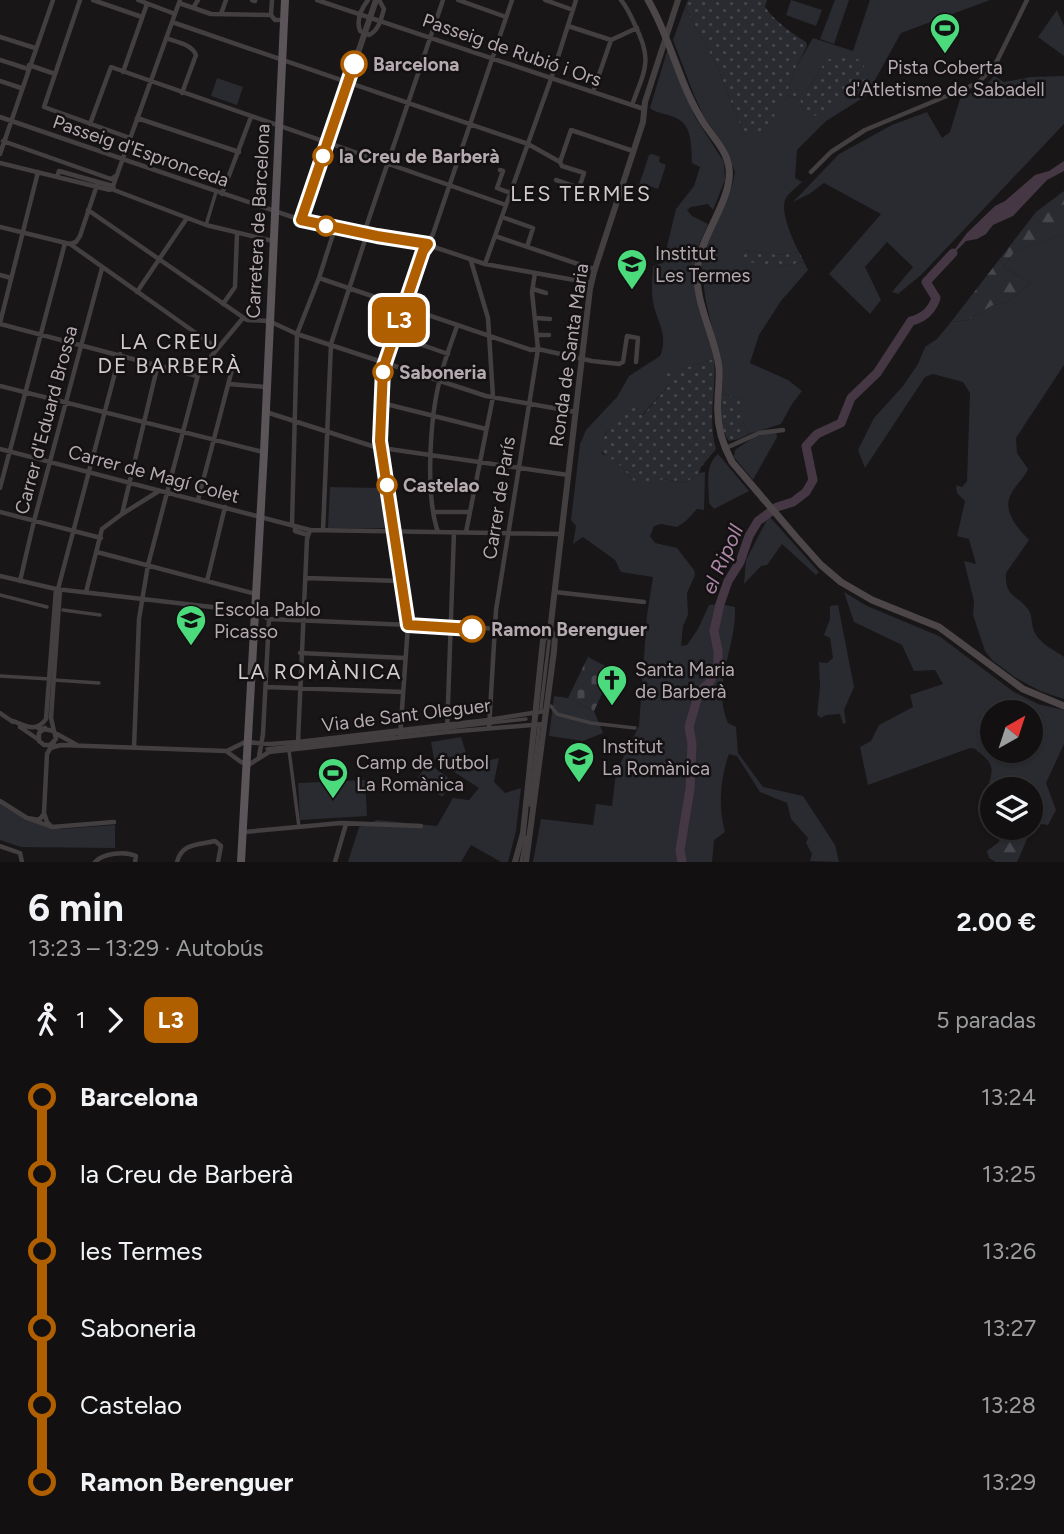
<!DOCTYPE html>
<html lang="es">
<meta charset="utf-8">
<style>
:root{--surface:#121011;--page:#1f1e1f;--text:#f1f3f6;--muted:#9c9d9f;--line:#313031}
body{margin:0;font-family:Figtree,sans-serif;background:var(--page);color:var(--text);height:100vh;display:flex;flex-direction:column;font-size:26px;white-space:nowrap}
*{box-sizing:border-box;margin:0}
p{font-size:23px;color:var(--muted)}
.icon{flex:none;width:38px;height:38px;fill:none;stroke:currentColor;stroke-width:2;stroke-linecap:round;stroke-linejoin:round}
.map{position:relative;height:862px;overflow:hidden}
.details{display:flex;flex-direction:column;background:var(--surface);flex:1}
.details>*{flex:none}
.badge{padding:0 14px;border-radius:10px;font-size:24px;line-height:46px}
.needle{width:46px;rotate:39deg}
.controls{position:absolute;left:980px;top:700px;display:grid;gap:14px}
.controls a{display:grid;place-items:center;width:63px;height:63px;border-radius:50%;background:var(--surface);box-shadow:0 2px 5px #0004,0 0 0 2px var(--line);font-size:35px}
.map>.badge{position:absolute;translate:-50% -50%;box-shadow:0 0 0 4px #fff}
.legs{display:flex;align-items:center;gap:10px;height:77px;padding:0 28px;font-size:23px}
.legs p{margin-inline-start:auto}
.head{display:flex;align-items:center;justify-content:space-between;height:119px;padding:0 28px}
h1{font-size:38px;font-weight:700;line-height:52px}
ul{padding:0 28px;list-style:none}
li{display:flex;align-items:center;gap:24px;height:77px;font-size:26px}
li i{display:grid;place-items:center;width:10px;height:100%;margin:0 9px;background:currentColor}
li i::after{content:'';width:18px;height:18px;margin:-9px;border:5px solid;border-radius:50%;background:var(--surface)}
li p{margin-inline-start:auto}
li:first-child i{background:linear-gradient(#0000 50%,currentColor 0)}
li:last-child i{background:linear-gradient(currentColor 50%,#0000 0)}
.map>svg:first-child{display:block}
.green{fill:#292b31;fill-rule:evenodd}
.forest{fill:url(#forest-firs)}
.cemetery{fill:url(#cemetery-stones)}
.garden{fill:url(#garden-dots)}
.water{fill:#463744}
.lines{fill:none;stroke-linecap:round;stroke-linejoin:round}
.river{stroke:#463744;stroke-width:9}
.pedestrian{stroke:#433f41;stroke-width:3.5}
.minor{stroke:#433f41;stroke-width:4.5}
.tertiary{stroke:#433f41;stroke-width:6}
.secondary{stroke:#4c4649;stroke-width:7}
.primary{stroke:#5b5458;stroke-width:8}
.line-1-casing{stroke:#fff;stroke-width:16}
.line-1{stroke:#b05f00;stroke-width:10}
.stop-1-dot{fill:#fff;stroke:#b05f00;stroke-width:3.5}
.labels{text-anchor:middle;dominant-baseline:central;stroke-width:5;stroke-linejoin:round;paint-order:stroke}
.street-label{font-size:19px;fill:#b6aab1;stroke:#131112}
.stop-label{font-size:19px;font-weight:bold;fill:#b6aab1;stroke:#131112;text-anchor:start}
.poi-label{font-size:19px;fill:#b6aab1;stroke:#131112;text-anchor:start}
.neighbourhood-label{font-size:21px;letter-spacing:2px;fill:#d3cacf;stroke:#131112}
.water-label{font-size:21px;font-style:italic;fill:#ad85a7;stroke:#131112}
</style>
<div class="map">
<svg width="1064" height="862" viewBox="0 0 1064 862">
<defs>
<pattern id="forest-firs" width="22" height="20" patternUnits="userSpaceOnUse" patternTransform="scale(1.75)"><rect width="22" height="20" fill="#292b31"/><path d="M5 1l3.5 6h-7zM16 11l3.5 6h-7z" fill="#46474c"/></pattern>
<pattern id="cemetery-stones" width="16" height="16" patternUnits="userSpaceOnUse" patternTransform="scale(1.75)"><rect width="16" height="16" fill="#292b31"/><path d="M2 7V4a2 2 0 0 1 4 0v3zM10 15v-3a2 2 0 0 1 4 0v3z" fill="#46474c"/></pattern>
<pattern id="garden-dots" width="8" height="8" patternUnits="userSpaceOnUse" patternTransform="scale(1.75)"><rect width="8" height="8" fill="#292b31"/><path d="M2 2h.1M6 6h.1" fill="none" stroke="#46474c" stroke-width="1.8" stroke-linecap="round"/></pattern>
</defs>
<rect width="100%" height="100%" fill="#181617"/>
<path class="green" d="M791,0L822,10L816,26L786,15Z
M835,0H849L834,44L820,39Z
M870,0H990L901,33L866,96L826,121L797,150L795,178L802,182C797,187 790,192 786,198C779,210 793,240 799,252L779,255L743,250L778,267L804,262L808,270L781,301L759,335L750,363L788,380L802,391L792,404L781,424L749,434L742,420V399L722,394L723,372L706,302L701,266L706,247L732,186L735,172L726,148L704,117L694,95L673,40L685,7L718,68L744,135L765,129L788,95L800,100L807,119L826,60L807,92H787L795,69L813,38L853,51Z
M1057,10L1064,26V56L1038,37Z
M668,48L695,117L724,162L725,180L713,210L708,204L691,207L687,210L692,216L708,224L696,252L693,277L714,359L667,374L669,385L642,415L636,413L639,408C624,418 595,432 602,454L615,460L635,482L664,479L685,483L699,473L705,472L704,510L697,509L686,521L677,527L661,524L654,526L650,536L655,543L677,548L694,570L695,575L687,593L688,615L683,626L681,646L687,645L698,629L709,605L720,604L735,607C737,646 711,684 728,723L736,727L738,753L763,787L803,796L835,845L839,862L810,861L812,854L806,843L808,838L791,819L787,803L760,792L737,756L729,754C720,778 718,808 725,832L714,840L712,862H533L541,819L593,825L596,804L612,806L616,772L639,726L647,615L653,577L621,572L615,560L583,537L573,544L576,526L571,520L580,444L586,430L617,397L629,376L660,356C668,337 659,324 654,307C651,293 652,280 653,266L663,263L676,209L694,186L700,167L692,163C691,144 693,122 671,116C663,113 656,113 650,108Z
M994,76L1004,82L1031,77L1064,76V124L921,275L898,294L892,292L913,267L887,242L865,267L881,300L870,314L829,274L881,214L824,183L809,194L793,202L839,154L892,125L927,112L942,138L950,132L960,99L987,84Z
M217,78L243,87L237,105L211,96Z
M652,154L660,157L659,162L666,165L658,189L647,185L644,189L638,188L649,155Z
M1064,234V365L1016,438L1017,453L1028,469C1024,479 1012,488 1009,499C1005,514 1019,530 1029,540L1006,573C1004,596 1017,595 1028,609C1033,616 1031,624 1034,631C1039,643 1054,650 1064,657V699L1040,691L1016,678L992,660L985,651L973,615L974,601L964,561L976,564L969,539L957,536L965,501L957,493L956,485L962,487L967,481L970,393L963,382L933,374L925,377L865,468L858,450L874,418L903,386L918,364L925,347L937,339L951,322L968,320L993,305L1006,303L1031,283L1003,267L1016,250Z
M776,431L777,437L753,480L734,457L735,450L754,437Z
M718,454L749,491L714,509L709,503C709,486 704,466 718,454Z
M330,487L382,488L388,528H328Z
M769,516L819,572L816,575L782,544L767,565L761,566L744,584L746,560Z
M844,592L867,606L939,636L1014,692L1038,704L1064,710V744L1046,783L1056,810L1048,825L1034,823L1031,789H992V800L985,796C990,776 999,767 980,753C973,748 979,750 970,748L868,785L860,747L871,741L879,725L913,707L910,695L943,684L935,670L914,671L902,645L854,622ZM992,712H1031V751H992Z
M838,605L854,687L844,710L846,723L843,724L840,714L826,715L821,718L817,715L820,687L819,662L827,663L833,658L830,638L824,635L830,619V606Z
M554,696L568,698L594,711L603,733L583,741L549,736Z
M461,737L466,753L477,763L499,758L494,782L505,793L521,788L516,831L508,862H501L471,845L461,862H348L359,827L377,820L437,826L453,798L469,800L479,788L434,759L431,742Z
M428,763L454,782L442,797L418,777Z
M365,780L367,816L300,820L298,783Z
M0,801L27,818L61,829L115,825V848L21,847L0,840Z"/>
<path class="forest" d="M1064,191V234L1016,250L1003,267L1031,283L1006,303L993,305L968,320L951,322L1036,212Z
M1031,808L1034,823L1017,862H996L989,858L987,851L999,842L1003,828H1031Z"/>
<path class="cemetery" d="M588,657L613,670L594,711L568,698Z"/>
<path class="garden" d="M688,0H767L765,7C776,22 790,32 806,42L807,46L795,69L787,92H807L826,60L841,56L866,61L861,75L867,82L860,91L807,120L800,100L788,95L765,130L744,135L718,68L685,7Z
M743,250L779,255L799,252L804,262L778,267L743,261Z
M714,359C717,391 707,417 716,449L701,467L699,473L685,483L664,479L644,484L635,482L615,460L608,458L599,449L603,438L627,405L639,407L637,413L643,415L669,385L666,374Z
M722,394L742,399V420L749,434L739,439L729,441C719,428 721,410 722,394Z"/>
<path class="water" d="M1064,161V171L1047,180L1013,216L993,225L986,234L977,239L966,241L946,261L967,233L995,206L1005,201L1035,175L1049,171Z"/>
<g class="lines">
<path class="river" d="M682,862L680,850L690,789L692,744L689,727L699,692L709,683L718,666V651L714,631L720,604L728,581L740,562L749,536L758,521L777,507L793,502L806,492L813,480L806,446L817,434L841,423L851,398L877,373L911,321C924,318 932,310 936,298L926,282L953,253"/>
<path class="pedestrian" d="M206,225L216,192
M0,595L47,607
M63,610L100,615
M0,676L50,679
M54,680L99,683
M551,706L557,714L591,723L635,728
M541,708L549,641
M267,749L526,719
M289,750L299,827
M530,805L539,727
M521,862L526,837"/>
<path class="minor" d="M80,0L44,107L130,138
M93,0L142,17
M138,0L175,14
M252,0L255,1
M317,0L644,109
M368,0C361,9 356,20 360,31L369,35C379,30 381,19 384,9L379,0
M458,0L506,17
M545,0L573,10
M621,0C627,7 631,16 635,25C653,61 645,69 632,105
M179,3L211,14L271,15L275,20H284
M193,8L198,0
M221,14L226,0
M271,15L272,0
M172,22L528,144L560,162L562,166L584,173L579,188L556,180
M568,26L611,40L637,28
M0,37L35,48
M166,38C176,42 192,44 196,55L182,93
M0,60L28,69
M29,65L55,74
M123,72L147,4
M0,81L21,88
M593,92L611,40
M0,117L307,222L428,245L485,264L591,283
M137,118L239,152
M90,124L111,67L506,205
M3,141L111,179L117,175
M0,154L53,0
M560,162L571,130L633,151
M0,163L110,190L113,186
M500,170L503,171L497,188L510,193
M811,172L831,152L865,130L978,83L995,65L1027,0
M57,177L59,171L98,182
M113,186L180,0
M222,194L251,117
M88,210L247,320L269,321L297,334L486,396L576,412
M502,217L533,228L527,247
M0,227L70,244L217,348
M364,233L443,0
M495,236L578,264
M70,244L76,242L80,236L98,182L113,186L114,190L206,225L273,241
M485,264L551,79L576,0
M583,266L595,269
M0,275L11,278
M319,278L531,350L538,349L592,361L619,364L623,362L627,336L638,338L636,362
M533,289L546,293
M137,292L187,218
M223,304L235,287L237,234
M536,318L550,319
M0,323L38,172
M0,324L197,376
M394,335L448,354
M537,335H549
M229,384L266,387
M0,386L263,452
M382,403L486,429
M266,412L375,447L568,475
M726,448L759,433L783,430
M0,449L310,530L561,534
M0,488L65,243
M198,500L234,362
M0,512L101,538
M434,512H470
M122,514L158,364
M292,525L297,334L319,278L335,228
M295,526V531L308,535
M323,530L331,344L367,234
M438,532C425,495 430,417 440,379C444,361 451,344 457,326
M466,532L493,397L488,318L471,261
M97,552L256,594
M0,576L56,589L255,612L269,619L549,631
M305,578L400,581
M20,581L34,521L102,268
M207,581L225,507
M58,589L120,354
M86,592L102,529L122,514L159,491
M555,592L644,602
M300,653L405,658
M266,687L403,692
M0,713L13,722
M13,721C26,726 36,733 46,719L56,589
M20,727L39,740
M38,728L54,731L56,739L50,745H44L39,741V733L45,728
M489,728L496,610L538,349L532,292L535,273
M54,731L51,718L60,590
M447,732L454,532
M57,734L77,745
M400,737L408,625L380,441L383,369L423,251L433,234L512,0
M298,742L307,539L310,530
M50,748L61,745L226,751L241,762L250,764L269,752L447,732L544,724
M134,748L139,619L148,565L199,371L243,318
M227,751L245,742L270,744L298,742L488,720L545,711
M259,757L263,734L269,619
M0,801L27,818L39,820L44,814
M27,818L52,827L114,822
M52,827L47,822L44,813L47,754L54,742
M244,832L341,823L421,826
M0,846L20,853L22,862
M95,862C103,853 125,851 136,856L135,862
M177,862C182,843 198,845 215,841L221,846L218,862
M335,862L346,824"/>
<path class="tertiary" d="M301,220L376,0
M515,862L523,833L543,640L550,631L590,289L594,272L643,122L645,102L678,0
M526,862L554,651L555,636L550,631"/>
<path class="secondary" d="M648,0C671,39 679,84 703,122C712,136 727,150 729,168C733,198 702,234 698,264C692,299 715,334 719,368C720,379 718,390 718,400C716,423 721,442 732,462L796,537L821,565L841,582L872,600L939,627L1023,689L1064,706"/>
<path class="primary" d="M241,862L264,452L285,0"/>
</g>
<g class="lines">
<g class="line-1-casing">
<path id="line-1" d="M354,64L301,220L377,236L428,244L423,251L383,369L380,441L408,625L472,629"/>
</g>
<use href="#line-1" class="line-1"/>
</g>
<defs>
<g id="stadium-pin" transform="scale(1.575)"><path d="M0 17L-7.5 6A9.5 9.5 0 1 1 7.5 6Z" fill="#4bdb7c" stroke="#131112"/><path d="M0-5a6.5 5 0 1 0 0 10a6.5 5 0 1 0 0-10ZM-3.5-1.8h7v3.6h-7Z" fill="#111"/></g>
<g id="school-pin" transform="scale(1.575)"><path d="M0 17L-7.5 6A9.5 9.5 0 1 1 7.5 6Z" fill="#4bdb7c" stroke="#131112"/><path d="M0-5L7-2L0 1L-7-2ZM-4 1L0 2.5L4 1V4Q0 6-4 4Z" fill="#111"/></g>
<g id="church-pin" transform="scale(1.575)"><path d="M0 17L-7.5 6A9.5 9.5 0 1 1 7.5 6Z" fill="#4bdb7c" stroke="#131112"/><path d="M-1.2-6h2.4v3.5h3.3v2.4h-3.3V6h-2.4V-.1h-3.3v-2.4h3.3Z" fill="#111"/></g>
</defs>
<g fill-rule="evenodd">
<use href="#stadium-pin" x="945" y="28"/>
<use href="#school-pin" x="632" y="264"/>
<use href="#school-pin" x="191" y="620"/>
<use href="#church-pin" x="612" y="680"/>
<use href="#school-pin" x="579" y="757"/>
<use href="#stadium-pin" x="333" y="773"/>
</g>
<g class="stop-1-dot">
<circle cx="354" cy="64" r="12"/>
<circle cx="323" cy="156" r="9"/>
<circle cx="326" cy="226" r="9"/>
<circle cx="383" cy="372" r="9"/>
<circle cx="387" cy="485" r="9"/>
<circle cx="472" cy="629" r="12"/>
</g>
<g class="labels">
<g class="street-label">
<text transform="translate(512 50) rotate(19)">Passeig de Rubió i Ors</text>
<text transform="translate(141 151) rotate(19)">Passeig d'Espronceda</text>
<text transform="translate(258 221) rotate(-87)">Carretera de Barcelona</text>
<text transform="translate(569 355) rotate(-82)">Ronda de Santa Maria</text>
<text transform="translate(46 420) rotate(-75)">Carrer d'Eduard Brossa</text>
<text transform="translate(154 474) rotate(15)">Carrer de Magí Colet</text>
<text transform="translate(499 498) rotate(-81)">Carrer de París</text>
<text transform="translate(406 715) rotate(-7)">Via de Sant Oleguer</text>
</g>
<g class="stop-label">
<text x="373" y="64">Barcelona</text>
<text x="339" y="156">la Creu de Barberà</text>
<text x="399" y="372">Saboneria</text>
<text x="403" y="485">Castelao</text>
<text x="491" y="629">Ramon Berenguer</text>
</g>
<g class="poi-label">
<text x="945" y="67" text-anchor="middle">Pista Coberta<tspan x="945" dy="22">d'Atletisme de Sabadell</tspan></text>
<text x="655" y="253">Institut<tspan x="655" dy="22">Les Termes</tspan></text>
<text x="214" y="609">Escola Pablo<tspan x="214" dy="22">Picasso</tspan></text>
<text x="635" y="669">Santa Maria<tspan x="635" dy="22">de Barberà</tspan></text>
<text x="602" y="746">Institut<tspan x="602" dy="22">La Romànica</tspan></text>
<text x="356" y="762">Camp de futbol<tspan x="356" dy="22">La Romànica</tspan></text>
</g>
<g class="neighbourhood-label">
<text x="581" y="193">LES TERMES</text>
<text x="170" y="341">LA CREU<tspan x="170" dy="24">DE BARBERÀ</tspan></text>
<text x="320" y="671">LA ROMÀNICA</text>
</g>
<g class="water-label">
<text transform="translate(722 559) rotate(-66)">el Ripoll</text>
</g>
</g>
</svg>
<div class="controls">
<a><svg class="needle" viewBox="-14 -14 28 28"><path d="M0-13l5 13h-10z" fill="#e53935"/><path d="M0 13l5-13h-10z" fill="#9c9d9f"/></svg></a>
<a><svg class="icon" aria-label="layers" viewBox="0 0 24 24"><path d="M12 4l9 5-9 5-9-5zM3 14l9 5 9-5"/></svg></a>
</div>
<b class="badge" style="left:399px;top:320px;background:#b05f00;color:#fff">L3</b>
</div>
<section class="details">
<div class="head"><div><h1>6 min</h1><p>13:23 – 13:29 · Autobús</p></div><b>2.00 €</b></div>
<div class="legs"><svg class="icon" aria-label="walk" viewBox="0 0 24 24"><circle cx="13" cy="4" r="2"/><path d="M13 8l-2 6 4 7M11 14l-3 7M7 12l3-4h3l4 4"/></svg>1<svg class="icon" aria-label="forward" viewBox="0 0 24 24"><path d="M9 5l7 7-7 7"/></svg><b class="badge" style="background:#b05f00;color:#fff">L3</b><p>5 paradas</p></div>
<ul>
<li><i style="color:#b05f00"></i><b>Barcelona</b><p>13:24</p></li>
<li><i style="color:#b05f00"></i><span>la Creu de Barberà</span><p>13:25</p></li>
<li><i style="color:#b05f00"></i><span>les Termes</span><p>13:26</p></li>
<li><i style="color:#b05f00"></i><span>Saboneria</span><p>13:27</p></li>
<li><i style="color:#b05f00"></i><span>Castelao</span><p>13:28</p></li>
<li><i style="color:#b05f00"></i><b>Ramon Berenguer</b><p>13:29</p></li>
</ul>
</section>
